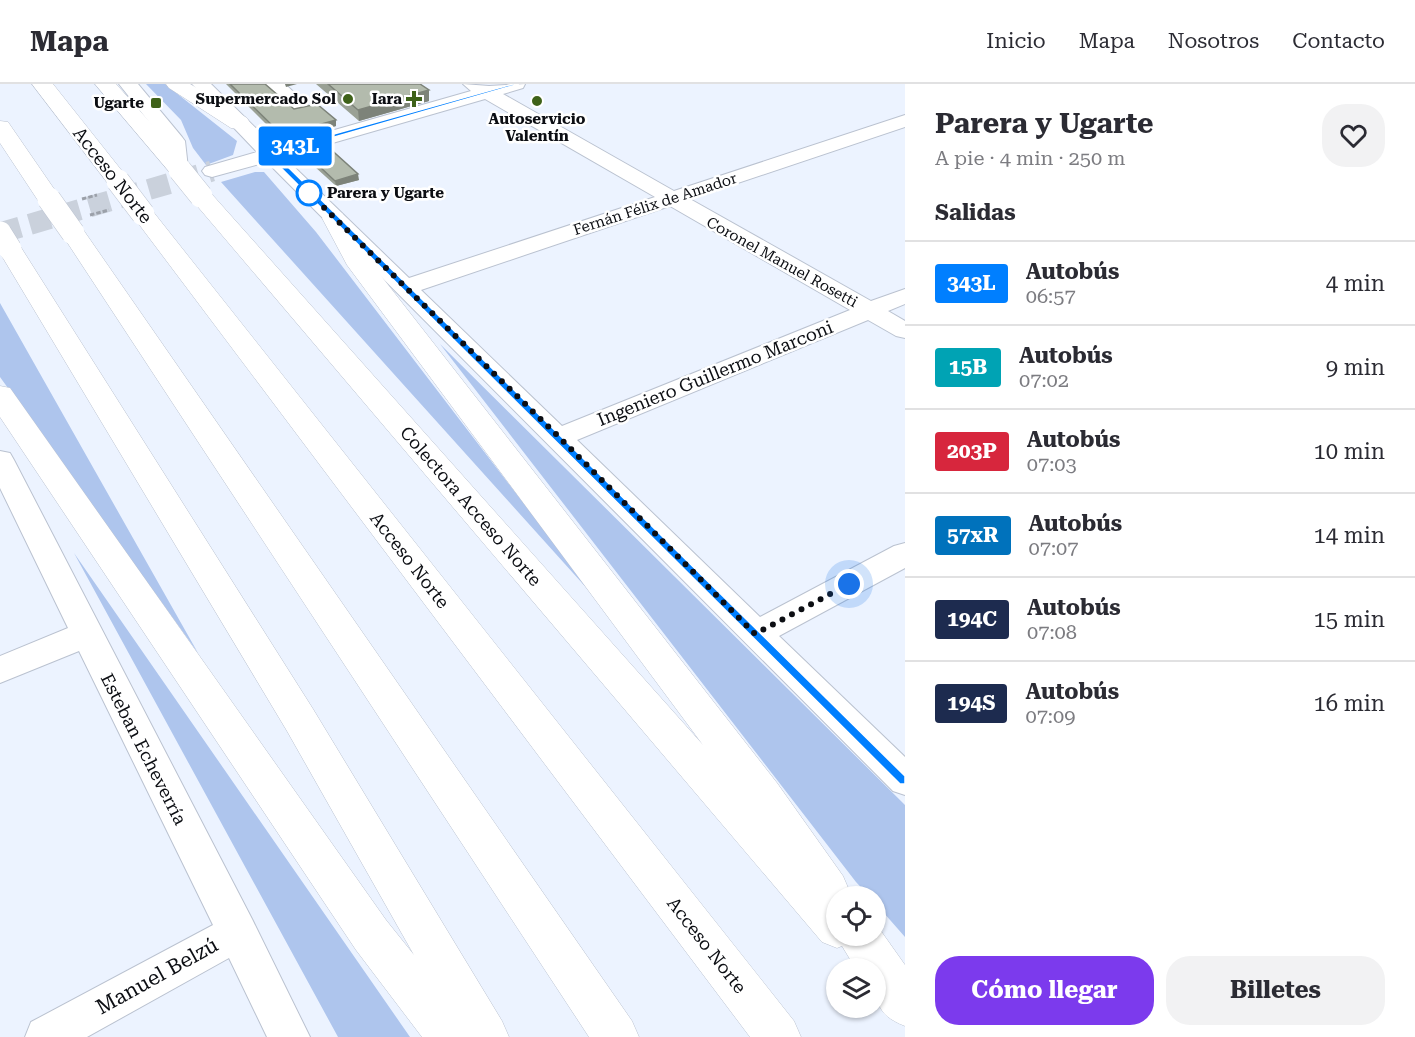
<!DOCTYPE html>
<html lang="es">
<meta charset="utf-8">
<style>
:root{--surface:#fff;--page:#f2f2f3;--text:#2b2b33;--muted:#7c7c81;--line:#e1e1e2;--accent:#7c3aed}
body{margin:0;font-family:"Roboto Serif",serif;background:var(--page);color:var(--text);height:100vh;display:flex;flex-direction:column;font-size:22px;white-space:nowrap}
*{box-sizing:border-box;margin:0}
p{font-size:20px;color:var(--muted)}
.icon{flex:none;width:33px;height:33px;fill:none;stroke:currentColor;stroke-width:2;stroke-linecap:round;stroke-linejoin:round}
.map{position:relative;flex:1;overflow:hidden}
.panel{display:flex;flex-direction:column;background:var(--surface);width:510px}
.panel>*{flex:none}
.badge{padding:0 12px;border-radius:4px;font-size:21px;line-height:39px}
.controls{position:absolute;left:826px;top:802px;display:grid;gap:12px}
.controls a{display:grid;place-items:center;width:60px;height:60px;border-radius:50%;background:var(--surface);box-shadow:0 2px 4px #0004;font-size:30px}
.you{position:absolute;width:30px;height:30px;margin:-15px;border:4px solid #fff;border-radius:50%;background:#1a73e8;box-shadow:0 0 0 9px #1a73e833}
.map>.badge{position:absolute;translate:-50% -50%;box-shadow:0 0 0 3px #fff}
h2{padding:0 30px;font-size:22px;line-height:54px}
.round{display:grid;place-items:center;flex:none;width:63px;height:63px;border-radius:24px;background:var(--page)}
.summary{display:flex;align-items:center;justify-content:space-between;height:102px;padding:0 30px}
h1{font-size:28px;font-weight:700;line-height:45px}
.primary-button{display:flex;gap:12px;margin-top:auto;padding:12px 30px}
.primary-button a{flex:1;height:69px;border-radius:24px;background:var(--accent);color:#fff;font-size:24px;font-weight:700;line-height:69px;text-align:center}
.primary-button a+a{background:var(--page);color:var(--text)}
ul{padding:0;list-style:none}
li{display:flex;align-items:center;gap:18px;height:84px;padding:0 30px;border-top:2px solid var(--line)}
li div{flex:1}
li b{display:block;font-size:22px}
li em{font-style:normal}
li .badge{min-width:66px;font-weight:700;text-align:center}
header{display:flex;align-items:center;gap:36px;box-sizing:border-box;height:84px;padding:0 30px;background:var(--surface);border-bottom:2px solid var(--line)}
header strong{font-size:28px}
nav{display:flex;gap:33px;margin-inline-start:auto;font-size:21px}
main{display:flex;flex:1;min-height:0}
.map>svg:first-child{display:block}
.green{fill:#aec5ed}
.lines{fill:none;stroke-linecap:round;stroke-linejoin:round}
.minor-tunnel{stroke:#cad1dc;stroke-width:21;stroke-dasharray:21 10;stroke-linecap:butt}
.minor-casing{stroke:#bac2d0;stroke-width:2}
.highway-casing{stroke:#bac2d0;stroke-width:1}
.path{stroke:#9ba0a9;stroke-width:3;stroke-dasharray:4.5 2;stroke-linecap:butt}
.minor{fill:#fff;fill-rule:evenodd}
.highway{fill:#fff;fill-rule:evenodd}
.highway-bridge-casing{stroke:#bac2d0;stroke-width:24;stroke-linecap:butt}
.highway-bridge{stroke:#fff;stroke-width:23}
.wall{fill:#9aa195}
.shaded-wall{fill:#7d8379}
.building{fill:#b3bbad;stroke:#7d8379;stroke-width:1.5}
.line{fill:#007fff;stroke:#fff;stroke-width:1.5}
.walk{stroke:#0c0e13;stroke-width:6;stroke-dasharray:0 10.8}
.poi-dot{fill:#3f6219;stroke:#fff;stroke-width:2}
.stop-dot{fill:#fff;stroke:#007fff;stroke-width:3}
.labels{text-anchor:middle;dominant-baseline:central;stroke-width:5;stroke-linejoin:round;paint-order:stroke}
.far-poi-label{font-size:15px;font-weight:bold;fill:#0c0e13;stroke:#fff;text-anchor:end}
.far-stop-label{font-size:15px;font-weight:bold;fill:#0c0e13;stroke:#fff;text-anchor:start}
.far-street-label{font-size:15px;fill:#0c0e13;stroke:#fff}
.street-label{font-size:18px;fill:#0c0e13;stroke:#fff}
.near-street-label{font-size:21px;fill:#0c0e13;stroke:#fff}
</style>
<header>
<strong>Mapa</strong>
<nav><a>Inicio</a><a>Mapa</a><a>Nosotros</a><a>Contacto</a></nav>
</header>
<main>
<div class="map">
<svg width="905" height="953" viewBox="0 0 905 953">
<rect width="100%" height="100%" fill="#ecf3ff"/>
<path class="green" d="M146,0H165L237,57L233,71L206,81L193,64L181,36Z
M255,88H264L316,148L600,519L221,98Z
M0,219L198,569L0,293Z
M440,260L905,721V853L876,820V813H870L856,798Z
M74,469L410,953H338Z"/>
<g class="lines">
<path class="minor-tunnel" d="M0,149L212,87"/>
<g class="minor-casing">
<path id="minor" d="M119,0H138L182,53L185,57L188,84L185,88H171L168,84L165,58Z
M192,0H211L275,63L471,7L463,0L489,2L525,0L523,4L503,10L674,107L905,31V43L690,115L871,217L905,205V220L888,227L905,237V254L896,252L868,236L577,356L760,533L894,462L905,459V484L779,552L905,673V711L893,707L267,78L212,93L205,91L202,87L205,83L257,68ZM485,15L655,113L409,194L284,73ZM670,122L850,226L562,342L421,206Z
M265,0H285L315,28L312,32H298Z
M0,367L10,369L14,376L252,835L310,953H267L229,874L87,953H25L31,938L213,841L79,567L0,599V572L68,544L0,404Z"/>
</g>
<g class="highway-casing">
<path id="highway" d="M32,0H53L126,92L129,97L126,102L118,104L110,102Z
M95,0H116L188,81L191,86L188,91L180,93L172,91Z
M166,0H190L247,34L250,39L247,44L239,45L231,44L169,4Z
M0,37L8,38L61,115L57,120L49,122L41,120L37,115L0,59Z
M201,105L209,107L703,661L347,181L322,134L326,129L334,127L342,129L371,179L777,699L843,792L849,806L846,813H837V852H876V840L905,881V942C874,930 876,915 876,885H856L842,862L837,864L822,858L193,117L189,112L193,107Z
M143,123L151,125L794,937L801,953H750L135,135L131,130L135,125Z
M73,142L82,144L632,937L639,953H589L61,149L64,144Z
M10,158L19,160L22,165L313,625L502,937L509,953H422L356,866L0,333V302L10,304L386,836L414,871L287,647L0,169L1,160Z"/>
</g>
<path class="path" d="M82,115L97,111
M90,131L109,126"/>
<use href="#minor" class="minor"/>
<use href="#highway" class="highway"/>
<g class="highway-bridge-casing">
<path id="highway-bridge" d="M180,86L201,112
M118,97L143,130
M49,115L73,149
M0,149L10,165"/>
</g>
<use href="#highway-bridge" class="highway-bridge"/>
</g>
<path class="wall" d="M226,0H265L294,25L336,36V42L283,57Z
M316,0H420L429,6V17L359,37Z
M304,68L359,96L336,102L304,73Z"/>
<path class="shaded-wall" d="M285,0H297L286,3Z
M429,6V17L359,37L358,26Z
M336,36V42L283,57L282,51Z
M358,90L359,96L336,102L335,97Z"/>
<path class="building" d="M230,0H265L294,25L317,20L336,36L282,51Z
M328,0H420L429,6L358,26Z
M326,61L358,90L335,97L304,68Z"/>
<path class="line" d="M513,0H519L275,70L905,692V700H900L266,69Z"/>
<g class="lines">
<path class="walk" d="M309,109L305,105L559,353L755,550L849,500"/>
</g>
<g class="poi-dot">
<circle cx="348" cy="15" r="6"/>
<path d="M411 6h6v6h6v6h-6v6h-6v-6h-6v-6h6z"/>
<circle cx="537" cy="17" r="6"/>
<rect x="150" y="13" width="12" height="12" rx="3"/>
</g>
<circle class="stop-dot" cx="309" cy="109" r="12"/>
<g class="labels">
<g class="far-poi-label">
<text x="336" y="15">Supermercado Sol</text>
<text x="402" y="15">Iara</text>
<text x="144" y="19">Ugarte</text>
<text x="537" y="35" text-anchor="middle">Autoservicio<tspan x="537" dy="17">Valentín</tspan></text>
</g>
<g class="far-stop-label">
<text x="327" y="109">Parera y Ugarte</text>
</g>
<g class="far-street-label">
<text transform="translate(655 120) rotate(-18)">Fernán Félix de Amador</text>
<text transform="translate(782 178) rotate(29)">Coronel Manuel Rosetti</text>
</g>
<g class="street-label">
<text transform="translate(113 91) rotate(52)">Acceso Norte</text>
<text transform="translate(715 289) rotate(-22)">Ingeniero Guillermo Marconi</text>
<text transform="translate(471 422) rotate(49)">Colectora Acceso Norte</text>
<text transform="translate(410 476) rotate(52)">Acceso Norte</text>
<text transform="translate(144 665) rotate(63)">Esteban Echeverría</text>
<text transform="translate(707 861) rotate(52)">Acceso Norte</text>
</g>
<g class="near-street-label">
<text transform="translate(157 892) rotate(-29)">Manuel Belzú</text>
</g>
</g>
</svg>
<div class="controls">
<a><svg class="icon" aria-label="locate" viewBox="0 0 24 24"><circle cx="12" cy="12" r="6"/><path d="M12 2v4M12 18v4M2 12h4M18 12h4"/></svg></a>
<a><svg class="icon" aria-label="layers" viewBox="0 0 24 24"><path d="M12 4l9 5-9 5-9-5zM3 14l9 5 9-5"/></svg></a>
</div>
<div class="you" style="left:849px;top:500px"></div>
<b class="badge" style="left:295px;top:62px;background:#007fff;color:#fff">343L</b>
</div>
<section class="panel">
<div class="summary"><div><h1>Parera y Ugarte</h1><p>A pie · 4 min · 250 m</p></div><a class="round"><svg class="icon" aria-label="heart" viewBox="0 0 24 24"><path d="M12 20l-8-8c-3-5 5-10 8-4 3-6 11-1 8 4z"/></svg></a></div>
<h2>Salidas</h2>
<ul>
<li><span class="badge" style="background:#007fff;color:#fff">343L</span><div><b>Autobús</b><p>06:57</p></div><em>4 min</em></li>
<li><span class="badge" style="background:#00a3b4;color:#fff">15B</span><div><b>Autobús</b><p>07:02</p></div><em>9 min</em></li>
<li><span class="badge" style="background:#d7263d;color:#fff">203P</span><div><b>Autobús</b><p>07:03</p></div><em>10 min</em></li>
<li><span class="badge" style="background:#0072bc;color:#fff">57xR</span><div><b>Autobús</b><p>07:07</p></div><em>14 min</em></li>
<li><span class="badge" style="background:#1d2b4f;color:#fff">194C</span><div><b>Autobús</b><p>07:08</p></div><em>15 min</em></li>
<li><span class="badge" style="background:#1d2b4f;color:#fff">194S</span><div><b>Autobús</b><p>07:09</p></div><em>16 min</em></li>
</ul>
<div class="primary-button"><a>Cómo llegar</a><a>Billetes</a></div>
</section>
</main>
